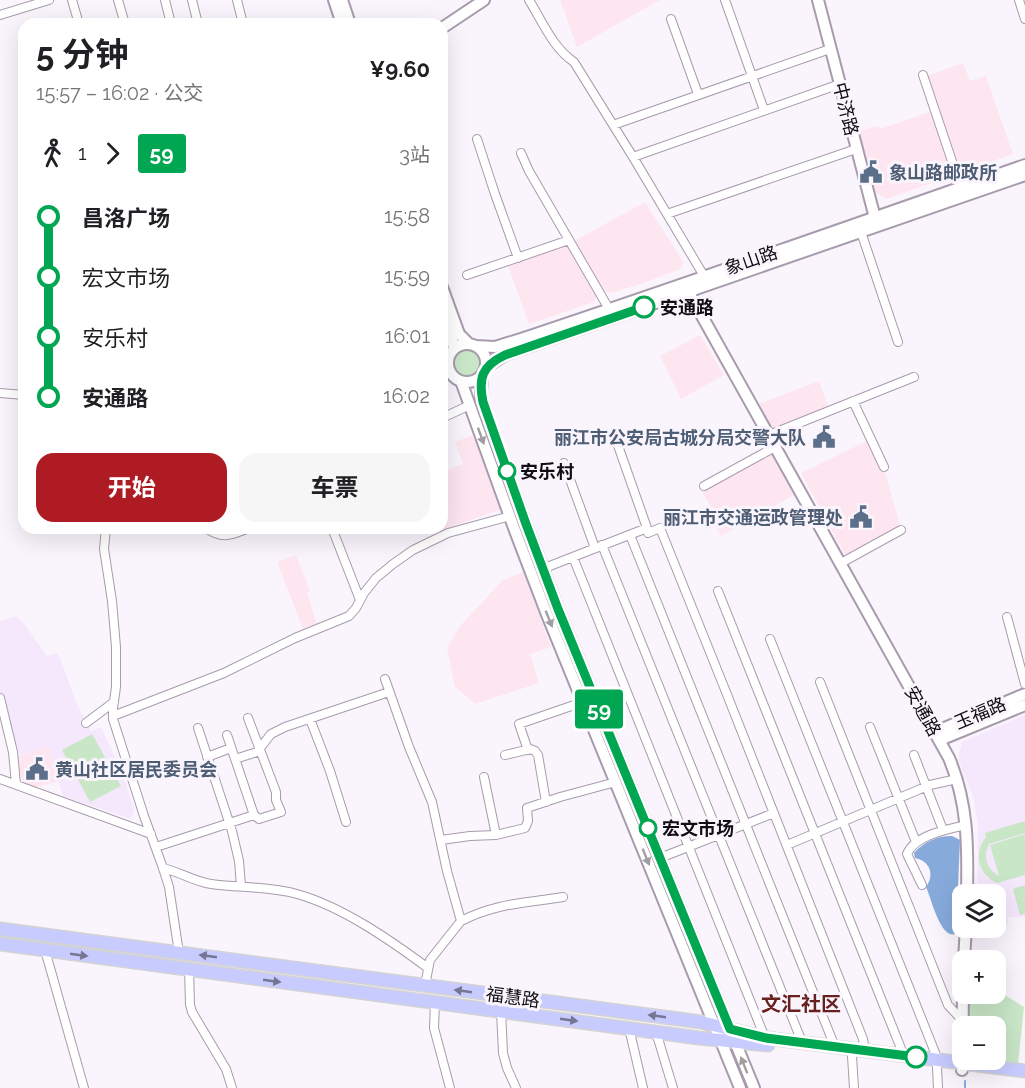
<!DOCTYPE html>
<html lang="zh">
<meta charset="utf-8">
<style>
:root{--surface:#fff;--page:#f6f6f6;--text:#202124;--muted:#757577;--accent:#ae1b22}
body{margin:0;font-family:Raleway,"Noto Sans SC",sans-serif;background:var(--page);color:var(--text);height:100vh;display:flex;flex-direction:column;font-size:22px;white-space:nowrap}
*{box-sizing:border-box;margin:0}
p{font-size:20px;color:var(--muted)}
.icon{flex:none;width:33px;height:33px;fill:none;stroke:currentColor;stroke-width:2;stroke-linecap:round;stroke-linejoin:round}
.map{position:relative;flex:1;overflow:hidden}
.panel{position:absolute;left:18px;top:18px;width:430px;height:516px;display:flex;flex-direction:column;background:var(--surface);border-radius:18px;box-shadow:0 6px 24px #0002}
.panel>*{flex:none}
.badge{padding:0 12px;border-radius:4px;font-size:21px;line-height:39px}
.tools{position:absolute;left:952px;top:884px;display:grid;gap:12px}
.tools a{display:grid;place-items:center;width:54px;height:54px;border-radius:12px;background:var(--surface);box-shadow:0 6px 24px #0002;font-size:30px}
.map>.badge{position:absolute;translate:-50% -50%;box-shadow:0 0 0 3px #fff}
.legs{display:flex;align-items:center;gap:9px;height:66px;padding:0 18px;font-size:20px}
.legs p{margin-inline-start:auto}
.head{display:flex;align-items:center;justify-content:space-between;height:102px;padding:0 18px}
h1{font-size:33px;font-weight:700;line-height:45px}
.action{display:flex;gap:12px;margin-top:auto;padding:12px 18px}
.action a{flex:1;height:69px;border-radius:18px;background:var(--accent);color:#fff;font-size:24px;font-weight:700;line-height:69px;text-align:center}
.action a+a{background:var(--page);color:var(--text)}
ul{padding:0 18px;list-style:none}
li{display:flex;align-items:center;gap:21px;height:60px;font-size:22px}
li i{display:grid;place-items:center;width:9px;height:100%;margin:0 8px;background:currentColor}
li i::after{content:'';width:15px;height:15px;margin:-8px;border:4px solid;border-radius:50%;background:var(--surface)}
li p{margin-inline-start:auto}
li:first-child i{background:linear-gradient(#0000 50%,currentColor 0)}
li:last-child i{background:linear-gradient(currentColor 50%,#0000 0)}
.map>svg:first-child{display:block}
.commercial{fill:#fee6f1}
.education{fill:#f5e8fc}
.green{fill:#c9e6c7}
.water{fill:#86abdb}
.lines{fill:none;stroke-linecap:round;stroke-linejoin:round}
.stream{stroke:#86abdb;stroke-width:2}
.street-casing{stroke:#a79bad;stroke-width:10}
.secondary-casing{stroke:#a79bad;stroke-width:14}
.primary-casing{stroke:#d4d3d5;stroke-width:15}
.street{stroke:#fff;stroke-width:8}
.secondary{stroke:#fff;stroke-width:10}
.primary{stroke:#c7cbfe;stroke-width:12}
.oneway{fill:#a09ea1}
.oneway2{fill:#757694}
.line-1-casing{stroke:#fff;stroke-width:14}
.line-1{stroke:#00a651;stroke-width:9}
.stop-1-dot{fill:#fff;stroke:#00a651;stroke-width:3}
.labels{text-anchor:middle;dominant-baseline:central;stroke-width:6;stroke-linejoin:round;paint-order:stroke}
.street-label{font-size:18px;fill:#110d13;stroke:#faf5fd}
.service-label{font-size:18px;font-weight:bold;fill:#4e5e75;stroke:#faf5fd;text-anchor:start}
.stop-label{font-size:18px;font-weight:bold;fill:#110d13;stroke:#faf5fd;text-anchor:start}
.neighbourhood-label{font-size:20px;font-weight:bold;fill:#67211f;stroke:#faf5fd}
</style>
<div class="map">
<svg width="1025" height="1088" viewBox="0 0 1025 1088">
<rect width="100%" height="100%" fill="#faf5fd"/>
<path class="commercial" d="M560,0H660L577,47Z
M963,63L970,81L986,76L1013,154L961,172L927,76Z
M935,110L958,174L886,199L875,192L858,131L879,126L880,129Z
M645,202L684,263L680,269L641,284L611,293L600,290L574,241Z
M567,243L597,294L594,302L529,324L507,263Z
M700,335L724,375L681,399L660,356Z
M819,381L829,408L771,430L759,404Z
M473,435L500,510L432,533L427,528H442L443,472L463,464L455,442Z
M869,440L886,475L900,526L845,555L801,473Z
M770,452L794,495L721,536L705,508L710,505L701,490Z
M296,555L310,591L307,593L317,624L303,629L277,562Z
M523,572L551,647L530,654L539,683L475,704L455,687L447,648L460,626L503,580Z
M48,747L59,781L35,788L24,785L15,757Z"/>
<path class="education" d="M16,616L23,622L47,656L58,653L79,709L91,731L101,727L123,774L134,810L131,819L63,796L48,747L20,755L0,692V621Z
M1025,715V917H1008V924L996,923V894H977L978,825L973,797L958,759L962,742Z"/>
<path class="green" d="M454 363a14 14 0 1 1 28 0a14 14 0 1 1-28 0Z
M92,734L121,786L90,802L62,750Z
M1025,821V833L989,844C983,857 986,869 999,876L990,845L1025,834V875L997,883C978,874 973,854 986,837L985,833Z
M1025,885V914L1020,915L1013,889Z
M996,992H1000L1024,1007L1018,1064L979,1059H996V1026H969V995Z"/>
<path class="water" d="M477,401L714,1005H709L543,593L474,403Z
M952,836L960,840L958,887L954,890L952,895L953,900L956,904L959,934C957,934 952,935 950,934C938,929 931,898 926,887C935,874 930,861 915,858L914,853C924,842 936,836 952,836Z"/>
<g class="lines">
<path class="stream" d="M965,1088V1081"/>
<g class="street-casing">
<path id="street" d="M72,0L79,24
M118,0L125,24
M165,0L171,24
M192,0L198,24
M237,0L243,24
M529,0C542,21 553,48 574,62L633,157L704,276
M725,0L764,110
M1019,0L1025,19
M0,15L49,0
M671,19L698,94
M923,75L961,188
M613,125L830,49
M477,139L495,194L518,258
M521,153L529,171L609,309
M633,157L840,84
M667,214L856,149
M861,232L898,342
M467,275L569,240
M0,393L24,395
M853,401L884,467
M442,418L470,405
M769,435L914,377
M615,437L647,528
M564,463L595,548
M704,486L775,447
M106,528L104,549L112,601L116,647V687L113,708V719L144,816L163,868L169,887L179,953
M206,528C223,540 231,535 249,528
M332,528L360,600
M630,535L835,1047
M602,545L802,1042
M573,557L765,1038
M841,563L901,530
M542,569L647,528L648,533L660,528L726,692L863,1039L865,1051
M718,591L904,1056
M1007,617L1025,684
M770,639L938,1060
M385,679L409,747L432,802L447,871L461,921L430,960L425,985
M820,682L948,1005L963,1021
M0,698L13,752L16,784
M113,716L224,673L295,638L349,616L356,608L364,593L376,578L393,564L413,550L448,533L510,516
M248,718L276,792V800L281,812L259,819L254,815
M310,719L330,771L346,822
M86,723L114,702
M870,727L916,842
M198,728L232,831L239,861L241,886
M528,750L519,724L583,702
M505,755L530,749L535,751L538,755L546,802
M914,755L943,830
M207,757L231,748
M235,759L257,752L271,734L285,727L389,692
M484,777L496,835
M0,779L151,834
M441,840L470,836L496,835L525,828L528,821L527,808L560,797L616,782
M787,845L930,785L957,779
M156,847L254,815L227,735
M660,858L774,813
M163,868C180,872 195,882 211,884C240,888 269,886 297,894C343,907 390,940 428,968
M922,885L907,854C915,835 948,829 966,825
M461,921C496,903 526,903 563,897
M45,950L84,1088
M189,969L190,1005L192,1012L226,1069L232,1088
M435,1002L434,1028L450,1088
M501,1011L503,1053L507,1068L516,1088
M629,1028L643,1088
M656,1032L673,1088
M852,1056L854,1088
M937,1067L938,1088"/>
</g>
<g class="secondary-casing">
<path id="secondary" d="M334,0L342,24
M342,0L350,24
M818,0L875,218
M442,28L484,0
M442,287L459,334L469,344
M688,291L949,758C968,803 968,846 967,894
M442,310L451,334L454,349
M448 363a19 19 0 1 1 38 0a19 19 0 1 1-38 0Z
M476,346L495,347L524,338C692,282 858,223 1025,165
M486,367L505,355L1025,175
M482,376L481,392L482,402L526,524L558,609L754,1088
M461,381L514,528L546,612L740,1088
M935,732L1025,694
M940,740L1025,705
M964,960L966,927
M962,1070L963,993"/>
</g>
<g class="primary-casing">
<path id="primary" d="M0,929L701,1022L766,1038L1025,1071
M0,944L699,1038L768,1045"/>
</g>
<use href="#street" class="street"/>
<use href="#secondary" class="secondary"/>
<use href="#primary" class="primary"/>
</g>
<defs><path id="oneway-solid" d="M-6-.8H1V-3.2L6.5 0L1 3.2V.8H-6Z" transform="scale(1.5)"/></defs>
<g class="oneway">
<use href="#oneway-solid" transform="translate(481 436) rotate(70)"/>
<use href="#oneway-solid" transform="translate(549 619) rotate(68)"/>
<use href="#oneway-solid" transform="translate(646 857) rotate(68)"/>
<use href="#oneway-solid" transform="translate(744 1065) rotate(-112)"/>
</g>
<g class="oneway2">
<use href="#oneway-solid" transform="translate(79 955) rotate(8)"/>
<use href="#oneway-solid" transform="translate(208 956) rotate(-172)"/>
<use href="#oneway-solid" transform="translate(272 981) rotate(8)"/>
<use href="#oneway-solid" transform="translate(463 991) rotate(-172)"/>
<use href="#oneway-solid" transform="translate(657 1016) rotate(-172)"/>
<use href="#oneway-solid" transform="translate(569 1020) rotate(8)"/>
</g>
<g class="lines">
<g class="line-1-casing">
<path id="line-1" d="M644,307L505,355C482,366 478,378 483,402L526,524L558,609L730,1029L766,1038L916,1057"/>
</g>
<use href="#line-1" class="line-1"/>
</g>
<defs>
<g id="civic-bare" transform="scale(1.8)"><path d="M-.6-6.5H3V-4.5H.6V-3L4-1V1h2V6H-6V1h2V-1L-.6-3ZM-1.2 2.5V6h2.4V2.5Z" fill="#5c6f8a" stroke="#faf5fd" stroke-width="2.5" paint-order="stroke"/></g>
</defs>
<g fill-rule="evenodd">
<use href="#civic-bare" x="871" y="172"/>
<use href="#civic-bare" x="824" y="437"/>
<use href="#civic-bare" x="861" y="517"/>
<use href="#civic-bare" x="37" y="769"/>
</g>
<g class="stop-1-dot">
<circle cx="644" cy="307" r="10"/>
<circle cx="507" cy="471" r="8"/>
<circle cx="648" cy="828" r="8"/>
<circle cx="916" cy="1057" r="10"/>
</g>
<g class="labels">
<g class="street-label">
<text transform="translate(846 109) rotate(76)">中济路</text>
<text transform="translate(751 260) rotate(-19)">象山路</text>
<text transform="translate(923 711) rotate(61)">安通路</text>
<text transform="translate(980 713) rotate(-23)">玉福路</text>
<text transform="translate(513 997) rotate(8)">福慧路</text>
</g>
<g class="service-label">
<text x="889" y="172">象山路邮政所</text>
<text x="806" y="437" text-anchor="end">丽江市公安局古城分局交警大队</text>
<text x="843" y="517" text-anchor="end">丽江市交通运政管理处</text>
<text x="55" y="769">黄山社区居民委员会</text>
</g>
<g class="stop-label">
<text x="660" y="307">安通路</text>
<text x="520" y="471">安乐村</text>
<text x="662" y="828">宏文市场</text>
</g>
<g class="neighbourhood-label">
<text x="801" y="1004">文汇社区</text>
</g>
</g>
</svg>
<div class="tools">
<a><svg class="icon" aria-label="layers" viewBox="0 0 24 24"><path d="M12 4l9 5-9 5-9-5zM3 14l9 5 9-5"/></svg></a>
<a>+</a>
<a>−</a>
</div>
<b class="badge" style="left:599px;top:709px;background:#00a651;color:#fff">59</b>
<section class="panel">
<div class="head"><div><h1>5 分钟</h1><p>15:57 – 16:02 · 公交</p></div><b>¥9.60</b></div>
<div class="legs"><svg class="icon" aria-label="walk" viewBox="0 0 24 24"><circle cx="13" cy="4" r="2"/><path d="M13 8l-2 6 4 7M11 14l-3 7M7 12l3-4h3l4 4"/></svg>1<svg class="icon" aria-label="forward" viewBox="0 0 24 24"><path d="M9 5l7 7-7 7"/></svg><b class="badge" style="background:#00a651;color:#fff">59</b><p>3站</p></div>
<ul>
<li><i style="color:#00a651"></i><b>昌洛广场</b><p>15:58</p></li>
<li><i style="color:#00a651"></i><span>宏文市场</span><p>15:59</p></li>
<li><i style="color:#00a651"></i><span>安乐村</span><p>16:01</p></li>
<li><i style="color:#00a651"></i><b>安通路</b><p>16:02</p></li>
</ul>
<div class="action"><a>开始</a><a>车票</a></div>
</section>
</div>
